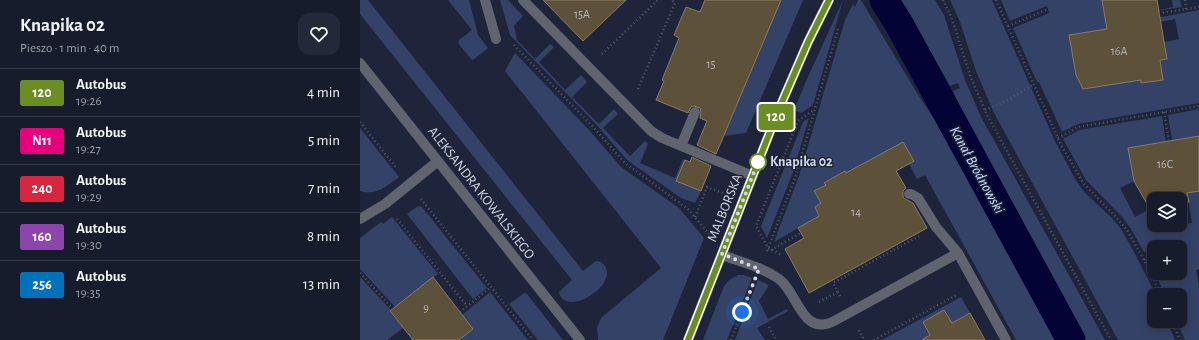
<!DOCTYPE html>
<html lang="pl">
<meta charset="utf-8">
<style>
:root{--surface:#161c2c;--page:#232938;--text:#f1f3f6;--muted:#9ea1a9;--line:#353a48}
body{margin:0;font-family:"Alegreya Sans",sans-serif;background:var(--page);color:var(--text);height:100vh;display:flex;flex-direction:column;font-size:15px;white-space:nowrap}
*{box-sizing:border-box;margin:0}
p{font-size:13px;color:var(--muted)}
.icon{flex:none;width:22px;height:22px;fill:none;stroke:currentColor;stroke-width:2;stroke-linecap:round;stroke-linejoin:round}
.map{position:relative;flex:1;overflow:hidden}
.panel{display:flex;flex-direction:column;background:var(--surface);width:360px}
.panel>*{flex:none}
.badge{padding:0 8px;border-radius:3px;font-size:14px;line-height:26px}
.buttons{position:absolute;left:787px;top:192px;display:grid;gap:8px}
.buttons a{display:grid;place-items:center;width:40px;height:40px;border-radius:8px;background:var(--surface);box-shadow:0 2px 10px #0003,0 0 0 1px var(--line);font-size:20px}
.you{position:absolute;width:20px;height:20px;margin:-10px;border:3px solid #fff;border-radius:50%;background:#1a73e8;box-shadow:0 0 0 6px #1a73e833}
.map>.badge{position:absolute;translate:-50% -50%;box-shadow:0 0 0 2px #fff}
.round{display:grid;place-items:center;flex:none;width:42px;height:42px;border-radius:12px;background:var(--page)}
.headline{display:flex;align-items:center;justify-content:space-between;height:68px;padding:0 20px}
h1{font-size:19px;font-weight:700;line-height:30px}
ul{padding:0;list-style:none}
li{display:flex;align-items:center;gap:12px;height:48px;padding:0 20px;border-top:1px solid var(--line)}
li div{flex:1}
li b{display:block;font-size:15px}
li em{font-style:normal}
li .badge{min-width:44px;font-weight:700;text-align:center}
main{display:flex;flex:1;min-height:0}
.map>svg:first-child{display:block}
.green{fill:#344268}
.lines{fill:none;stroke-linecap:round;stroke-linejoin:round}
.canal{stroke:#030336;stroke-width:29}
.building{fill:#5e513a;stroke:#8a7c64}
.path{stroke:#545b6e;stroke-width:2.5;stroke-dasharray:1 3;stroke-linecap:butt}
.minor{stroke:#60646f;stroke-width:10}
.line-casing{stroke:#fff;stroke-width:9}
.line{stroke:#6b8e23;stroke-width:6}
.walk{stroke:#d3d8e6;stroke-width:4;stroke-dasharray:0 7.2}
.stop-dot{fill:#fff;stroke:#6b8e23;stroke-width:2}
.labels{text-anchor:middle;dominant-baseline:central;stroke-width:3;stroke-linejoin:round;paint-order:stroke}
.number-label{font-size:12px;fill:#b6b6bb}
.stop-label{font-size:14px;font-weight:bold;fill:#d3d8e6;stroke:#1e253a;text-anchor:start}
.street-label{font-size:14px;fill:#d3d8e6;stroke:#1e253a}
.water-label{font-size:15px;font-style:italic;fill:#ccdafd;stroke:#1e253a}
</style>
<main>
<section class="panel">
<div class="headline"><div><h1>Knapika 02</h1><p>Pieszo · 1 min · 40 m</p></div><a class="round"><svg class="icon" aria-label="heart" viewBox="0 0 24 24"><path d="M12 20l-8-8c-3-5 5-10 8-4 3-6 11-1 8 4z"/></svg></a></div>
<ul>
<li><span class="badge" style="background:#6b8e23;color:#fff">120</span><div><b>Autobus</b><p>19:26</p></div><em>4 min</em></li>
<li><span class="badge" style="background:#e6007e;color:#fff">N11</span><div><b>Autobus</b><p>19:27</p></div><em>5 min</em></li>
<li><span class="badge" style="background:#d7263d;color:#fff">240</span><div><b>Autobus</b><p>19:29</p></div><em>7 min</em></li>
<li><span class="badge" style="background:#8e44ad;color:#fff">160</span><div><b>Autobus</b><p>19:30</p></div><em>8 min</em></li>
<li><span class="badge" style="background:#0072bc;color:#fff">256</span><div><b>Autobus</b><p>19:35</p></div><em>13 min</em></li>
</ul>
</section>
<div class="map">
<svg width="839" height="340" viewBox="0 0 839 340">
<rect width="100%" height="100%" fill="#1e253a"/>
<path class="green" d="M0,0H8L223,271L236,261C240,261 242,262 244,265C260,285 205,319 199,292L212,280L0,14Z
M88,0H109L118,35L128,48L113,60L111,59L98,43L99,40L112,30Z
M140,0H148L163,16L154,26L157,40L175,59L190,44L194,47L179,62L205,90L221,75L227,82L212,97L239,124L254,109L258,114L243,128L270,156L285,141L288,144L280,163L315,178L323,159L325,160L317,180L341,191L335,203L321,198L267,160L236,124L150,35Z
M421,0H443L386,133L364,136Z
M483,0L453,105L441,113L434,110L447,79Z
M498,0H501L557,93L584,134L696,340H656L565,175L557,179L549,164L553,161L543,142L486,173L485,171L464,183L466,185L454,191L461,203L455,207L459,216L414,242L440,173L485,20L493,4L495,7Z
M541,0H575L584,15L605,80L621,117L745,340H724L617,145L593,91L600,88L598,83L590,86Z
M590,0H632L695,141L715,179L725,193L752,218L761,229L773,250L796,295H794V321H807L815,340H758L633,111L616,71L600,22Z
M641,0H742L747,29L709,35L716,75L724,89L781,79L782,83L803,80L800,60L807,59L805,42L819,39L815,19L801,22V18L796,19V18L839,10V103L718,124L702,132L679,82H677L653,28L689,13L687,6L650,21Z
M812,0H820L822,7L795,11L813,7Z
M155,53L229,130L261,167L319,208L344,238L303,340H238L237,328L241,318L301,268L145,71Z
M839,109V136L815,140L813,146L808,115Z
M802,116L806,142L769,148L774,181L760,188L775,217L790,209L794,216V225H799L801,228L832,223L827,193L839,191V269L836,270L839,286V340H825L816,321H820V295H805L795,273H820V247H812L809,241L799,247H794V250L788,253L784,252L771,229L763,218L726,180L703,139L719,130Z
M449,118L433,172L407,238L401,226L443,122Z
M0,128L39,177C27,186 16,196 0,191Z
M58,206L62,207L127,288L113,299L47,214Z
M32,217L78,274L35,307L0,269V238L21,222L23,224Z
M378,275H384L392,278L367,340H343L364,286L369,280Z
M0,277L31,310L30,312L43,328L27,340H0Z
M398,280L409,285L399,301L408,319L427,309L428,311L397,328L405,340H375Z
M130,292L168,340H99L113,329L102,315Z
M164,293L167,294L203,340H178L149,304Z
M601,297L610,313L591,323L584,310L563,322L572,340H522Z"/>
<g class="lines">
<path class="canal" d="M524,0L539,24L711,340"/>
</g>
<path class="building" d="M183,0H266L223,41Z
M345,0H421L356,154L337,145L347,121L340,118L341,112L340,108L334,106L331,107L328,113L296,100L304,81L302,80L319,38L314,35L326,7L340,12Z
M742,0H797L807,59L800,60L803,80L781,83V80L723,89L716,75L709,35L747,29Z
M839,136V191L827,193L829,202L820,204V199H794V208L790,209L774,181L768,148Z
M543,142L554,161L536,171L546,188L543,191V197L545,199L553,203L567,228L449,293L425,249L444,238L438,228L459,216L455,207L461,203L454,191L466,185L464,183L485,171L486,173Z
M332,157L351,166L341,191L316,181L325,160L330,162Z
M73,277L113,329L99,340H53L30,311Z
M584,310L592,323L610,313L625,340H562L570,335L563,322Z"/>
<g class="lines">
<path class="path" d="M583,0L591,16L611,78L627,115L751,340
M636,0L701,145L724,184L755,216L767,230L784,260L801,295
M825,0L826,9
M795,14L839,7
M648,26L686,10
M154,45L233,127L265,163L328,209L349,234
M242,54L298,0
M278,89L315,3L312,0
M625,110L646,101L674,84
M804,112L810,147
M0,122L37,169
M698,138L718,127L839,106
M61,199L173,340
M335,217L347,187L365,194
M37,219L107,306
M805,247L809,244
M411,250L441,233
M407,251L436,175L478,29
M420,254L408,248L396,226L438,121L454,110
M784,260L794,254
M0,273L33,309
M480,296L473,283L559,236
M459,302L478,292
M100,312L131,287
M812,321L820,340
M409,327L416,340
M499,330L504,340
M371,340L392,287
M514,340L598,294"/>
<path class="minor" d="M125,0L136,39
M163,0L291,131L302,138L393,176
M0,63L220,340
M321,146L335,112
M549,194H551L558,198L576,227L598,253L646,340
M0,219L25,204L78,161
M362,255C381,262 402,267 419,279C439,294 442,339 476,320L598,253
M328,340L419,109L448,42L469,0"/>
</g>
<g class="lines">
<g class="line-casing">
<path id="line" d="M328,340L419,109L448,42L469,0"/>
</g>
<use href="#line" class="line"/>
<path class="walk" d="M382,312L399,269L362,254L398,162"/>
</g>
<circle class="stop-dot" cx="398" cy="162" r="8"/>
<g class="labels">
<g class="number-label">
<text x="222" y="14">15A</text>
<text x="759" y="51">16A</text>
<text x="351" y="64">15</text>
<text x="805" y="164">16C</text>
<text x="496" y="212">14</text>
<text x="66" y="308">9</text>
</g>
<g class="stop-label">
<text x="410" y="162">Knapika 02</text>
</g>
<g class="street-label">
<text transform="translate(121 193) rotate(52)">ALEKSANDRA KOWALSKIEGO</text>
<text transform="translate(365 208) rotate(-68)">MALBORSKA</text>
</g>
<g class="water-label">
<text transform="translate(617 170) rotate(61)">Kanał Bródnowski</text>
</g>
</g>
</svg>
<div class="buttons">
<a><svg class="icon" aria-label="layers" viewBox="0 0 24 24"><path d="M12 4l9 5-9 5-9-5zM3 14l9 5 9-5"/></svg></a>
<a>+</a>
<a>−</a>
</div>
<div class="you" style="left:382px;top:312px"></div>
<b class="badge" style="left:416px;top:117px;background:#6b8e23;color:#fff">120</b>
</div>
</main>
